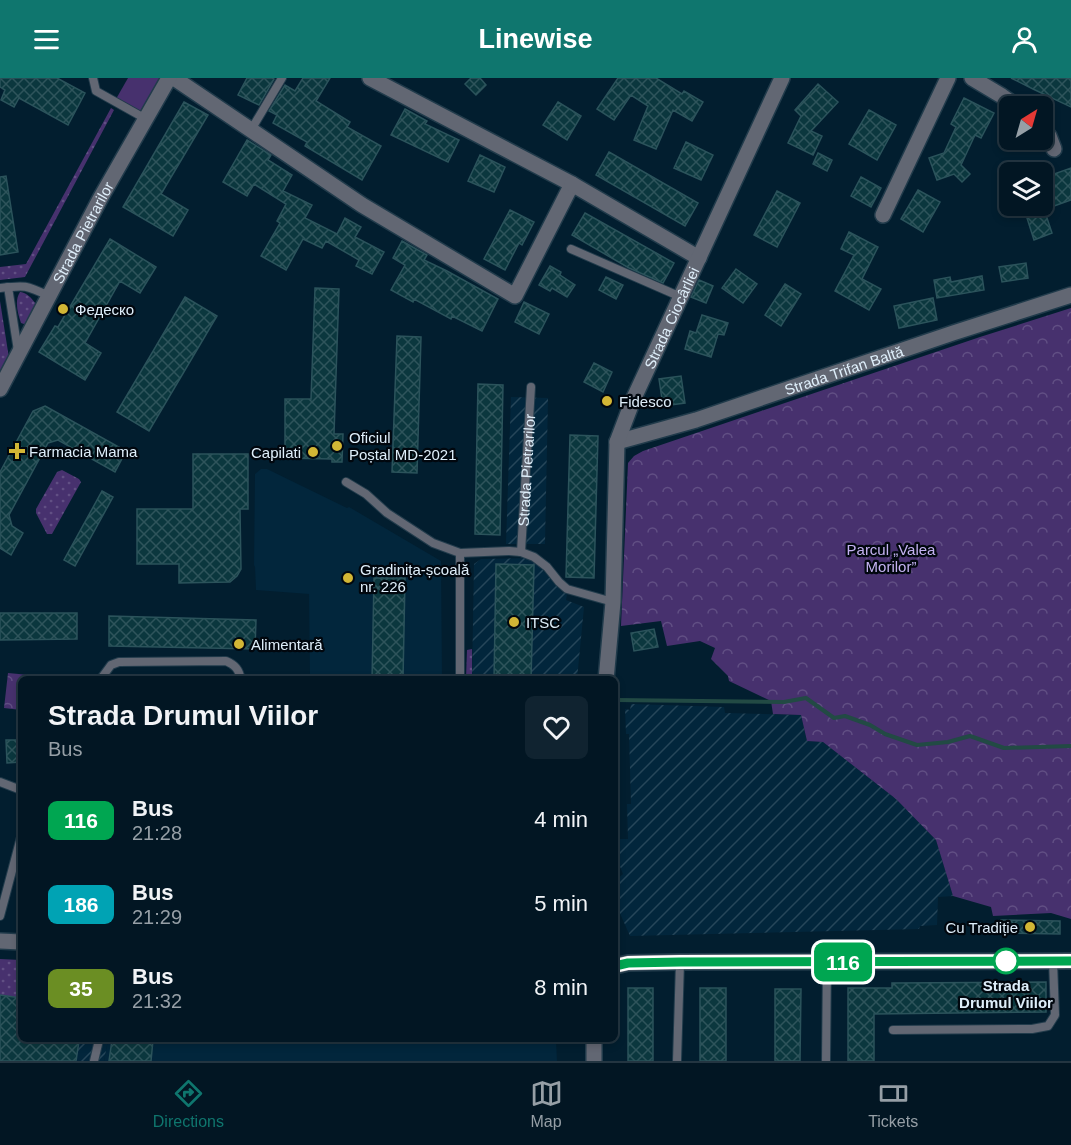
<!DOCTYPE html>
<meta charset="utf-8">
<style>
:root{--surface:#021623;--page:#102330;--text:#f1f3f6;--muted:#969fa6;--line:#233541;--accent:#0f766e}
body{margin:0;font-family:Arial,sans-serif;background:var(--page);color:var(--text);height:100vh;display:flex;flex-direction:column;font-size:22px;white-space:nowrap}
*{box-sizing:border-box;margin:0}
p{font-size:20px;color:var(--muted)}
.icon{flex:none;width:33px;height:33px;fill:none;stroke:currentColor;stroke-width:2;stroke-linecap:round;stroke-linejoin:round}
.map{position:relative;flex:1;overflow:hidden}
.side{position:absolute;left:18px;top:598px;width:600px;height:366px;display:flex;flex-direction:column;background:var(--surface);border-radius:9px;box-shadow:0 3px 9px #0003,0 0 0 2px var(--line)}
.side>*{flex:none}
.badge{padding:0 12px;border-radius:9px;font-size:21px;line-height:39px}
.needle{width:39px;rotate:37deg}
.buttons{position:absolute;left:999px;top:18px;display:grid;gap:12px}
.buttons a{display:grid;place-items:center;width:54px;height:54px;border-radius:9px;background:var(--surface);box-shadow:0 3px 9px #0003,0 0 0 2px var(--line);font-size:30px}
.map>.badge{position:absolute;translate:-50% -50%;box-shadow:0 0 0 3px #fff}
.round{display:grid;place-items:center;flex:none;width:63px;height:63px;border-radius:9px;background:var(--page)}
.head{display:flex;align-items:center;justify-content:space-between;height:102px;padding:0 30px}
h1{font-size:28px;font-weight:600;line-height:45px}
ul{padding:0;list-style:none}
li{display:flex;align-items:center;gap:18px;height:84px;padding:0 30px}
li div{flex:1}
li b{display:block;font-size:22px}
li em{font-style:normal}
li .badge{min-width:66px;font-weight:700;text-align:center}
header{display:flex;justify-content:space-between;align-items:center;height:78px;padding:0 30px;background:var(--accent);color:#fff;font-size:27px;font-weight:600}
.menu{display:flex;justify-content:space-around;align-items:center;height:84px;border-top:2px solid var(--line);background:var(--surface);font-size:16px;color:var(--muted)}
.menu a{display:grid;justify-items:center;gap:3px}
.menu .on{color:var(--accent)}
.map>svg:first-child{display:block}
.built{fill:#02263c}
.industrial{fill:url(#industrial-furrows)}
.grass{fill:#47316e}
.park{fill:url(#park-crowns)}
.garden{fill:url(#garden-dots)}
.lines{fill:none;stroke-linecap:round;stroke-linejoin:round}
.stream{stroke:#224a44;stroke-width:4}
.building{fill:url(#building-cross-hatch);stroke:#2b535b;stroke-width:1.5}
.service-casing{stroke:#213b4b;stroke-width:10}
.minor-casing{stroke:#213b4b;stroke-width:18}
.service{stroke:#626773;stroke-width:8}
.minor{stroke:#626773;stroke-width:15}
.line-casing{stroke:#fff;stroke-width:14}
.line{stroke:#00a651;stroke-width:9}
.poi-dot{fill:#d2b635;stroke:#01070e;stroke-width:2}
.stop-dot{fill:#fff;stroke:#00a651;stroke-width:3}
.labels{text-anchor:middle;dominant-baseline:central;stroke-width:4.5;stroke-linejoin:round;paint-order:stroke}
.street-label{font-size:15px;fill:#deeefa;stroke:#01070e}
.poi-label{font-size:15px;fill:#deeefa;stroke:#01070e;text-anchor:start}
.park-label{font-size:15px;fill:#c4b2f1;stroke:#01070e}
.stop-label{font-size:15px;font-weight:bold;fill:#deeefa;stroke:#01070e}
</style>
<header><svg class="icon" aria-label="menu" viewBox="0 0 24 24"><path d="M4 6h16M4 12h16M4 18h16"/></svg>Linewise<svg class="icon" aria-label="person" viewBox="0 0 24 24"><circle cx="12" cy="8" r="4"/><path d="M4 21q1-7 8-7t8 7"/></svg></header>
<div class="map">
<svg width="1071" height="983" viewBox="0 0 1071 983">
<defs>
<pattern id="industrial-furrows" width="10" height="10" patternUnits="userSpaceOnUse" patternTransform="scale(1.5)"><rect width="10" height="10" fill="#02263c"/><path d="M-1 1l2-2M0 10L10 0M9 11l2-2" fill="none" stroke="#264659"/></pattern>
<pattern id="park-crowns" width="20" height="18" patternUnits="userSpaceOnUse" patternTransform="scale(1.5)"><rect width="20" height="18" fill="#47316e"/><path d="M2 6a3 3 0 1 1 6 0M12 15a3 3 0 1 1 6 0" fill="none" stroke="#614f84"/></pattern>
<pattern id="garden-dots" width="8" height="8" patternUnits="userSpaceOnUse" patternTransform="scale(1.5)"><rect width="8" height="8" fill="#47316e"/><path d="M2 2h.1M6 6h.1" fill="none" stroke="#614f84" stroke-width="1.8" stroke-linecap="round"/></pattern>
<pattern id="building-cross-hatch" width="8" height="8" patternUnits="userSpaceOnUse" patternTransform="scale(1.5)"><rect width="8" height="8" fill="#0b373e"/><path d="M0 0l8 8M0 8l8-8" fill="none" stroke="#2e545b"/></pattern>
</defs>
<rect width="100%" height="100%" fill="#021e2f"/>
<path class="built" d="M261,391H267L347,430L349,429L441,483L442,601H310L309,516L256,512L255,489L254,487L255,396Z
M108,962H556L557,983H104Z"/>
<path class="industrial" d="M511,319L548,320L545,466H506Z
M529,480L536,484L562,514L567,516L566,522L584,529L577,601L472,602L474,486L481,481Z
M631,626L724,629L725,635L801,637L807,663L823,664L896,721L936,762L953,818L938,819L937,847L920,848L919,851L630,858L615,824V803L623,796L615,776V764L617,761H628L627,726H631L629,656H626L625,631L630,632Z
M0,948L21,962H80L92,964L93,962H108L104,983H0Z"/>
<path class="grass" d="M128,0H161L146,30L140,33L116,21Z"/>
<path class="park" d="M1071,230V841L1051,835L993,838L991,829L953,818L936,762L896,721L823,664L807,663L801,637L773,636L771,623L729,603L728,598L711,581L715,570L700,563L667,568L661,543L621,548L628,385L634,378L643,373L980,259Z
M8,595L29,597L28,601L21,602V632L4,630Z"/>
<path class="garden" d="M111,30L114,32L25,199L0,202V189L26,186Z
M20,214C28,215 31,220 36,226L35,232L29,245L24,246L21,245C18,236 14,223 20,214Z
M0,223L9,280L0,296Z
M62,392L79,401L81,404L52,456H47L36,435V431L57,394Z
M472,571V601H466L467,572Z
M0,881L21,882V920L0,917Z"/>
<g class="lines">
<path class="stream" d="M616,622L784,624L806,620L834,640L845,638L870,647L885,656L917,667L948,664L970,658L1004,670L1071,668"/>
</g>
<path class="building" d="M0,0H57L85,15L68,47L19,20L14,29L1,22L5,12L0,9Z
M247,0H272L274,1L259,27L238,17Z
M303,0H330L316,23L350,44L347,49L381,68L362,102L305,68L307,64L273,45L277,37L269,33L285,7L295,13Z
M471,0H480L486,7L476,17L465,6Z
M618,0H656L682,16L684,13L703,24L692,43L673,32L656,71L634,62L648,28L631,17L614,42L597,31Z
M1011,0H1071V29L1033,11Z
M818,6L838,24L811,53L822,58L813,77L788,65L801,38L795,32Z
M964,20L994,35L981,60L975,57L961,87L970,96L962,104L954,96L937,102L929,80L944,75L956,49L951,46Z
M184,24L208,37L161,116L188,132L173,158L123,129Z
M558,24L581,38L567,62L543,47Z
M405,31L427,43L425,46L459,62L448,84L391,57Z
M869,32L896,47L877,82L849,66Z
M247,62L271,77L268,82L292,97L283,113L312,127L305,140L337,156L345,140L361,149L355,159L384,174L372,196L356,188L359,182L326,163L322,170L303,161L286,192L261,178L280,145L277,143L286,126L254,106L247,118L223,104Z
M686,64L713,77L701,102L674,90Z
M609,74L698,125L685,148L596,97Z
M818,75L832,82L827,93L813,86Z
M480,77L505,89L494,114L468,103Z
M1071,90V122L1054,128L1043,100Z
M6,98L18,174L0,177V99Z
M861,99L881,110L871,129L851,118Z
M918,112L940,124L923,154L901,141Z
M777,113L800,125L777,169L754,157Z
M510,132L534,144L522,167L519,165L505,192L484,181Z
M1045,134L1052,155L1034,162L1027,140Z
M585,135L674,185L663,205L629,190L572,157Z
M849,154L878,169L862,201L881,211L869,232L835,213L854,177L841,171Z
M110,161L156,189L140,215L120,203L85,265L101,275L85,302L39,274L55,248L58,249Z
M402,163L427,177L424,182L447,193L498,221L482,253L452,238L451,241L414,221L413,224L391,212L405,187L393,180Z
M1026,185L1028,200L1002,204L999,189Z
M550,188L561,194L560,197L575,207L567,219L552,210L550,213L539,207Z
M736,191L757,206L743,225L722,210Z
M982,198L984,212L937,220L934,202L950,199L951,204Z
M606,199L623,207L616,221L599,212Z
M699,202L713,208L706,225L691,219Z
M785,206L801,216L781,248L765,237Z
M315,210L339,211L334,356H343L342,384H332V381L285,380V321H311Z
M185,219L217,238L149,353L117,334Z
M933,220L937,242L899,250L894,228Z
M524,224L549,236L539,256L515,244Z
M702,237L728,245L724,257L718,256L711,279L685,271L690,253L696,255Z
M397,258L421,259L417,395L392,394Z
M594,285L612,294L603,314L584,304Z
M681,298L685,325L663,328L659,301Z
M478,306L503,307L500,457L475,456Z
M45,328L126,373L115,394L58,362L48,365L9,437L12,448L23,455L11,477L0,470V394L33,333Z
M570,357L598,358L594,500L566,499Z
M193,376H248V431H240L241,491L237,498L230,504L179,505V486H137V431H193Z
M102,413L113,419L75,488L64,482Z
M496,486L534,487L531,602H494Z
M374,500H405L403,602H372Z
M0,535H77V561L0,562Z
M109,538L256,542L255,571L109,568Z
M654,551L658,569L634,573L631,555Z
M6,662H21V684L7,685Z
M1001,842L1060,843V856L1001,855Z
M1046,904V934L874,936V983H848V910H892V905Z
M628,910H653V983H628Z
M700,910H726V983H700Z
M775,911H801L800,983H775Z
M0,917L21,920V962L79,963L76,983H0Z
M112,962H153L151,983H109Z"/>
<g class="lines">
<g class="service-casing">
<g id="service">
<path d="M93,0L96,13L146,41"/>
<path d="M251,52L282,0"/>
<path d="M571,171L681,219"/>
<path d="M8,209L18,273"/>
<path d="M0,210C25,207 26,207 49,218"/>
<path d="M346,404L366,416L387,435L433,465L460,475L509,473L521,474L534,479L547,489L559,504L567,511L613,524"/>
<path id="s1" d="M521,474L531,309"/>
<path d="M100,602L111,587L119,584L226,583C235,587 239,591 241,602"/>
<path d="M460,602V475"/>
<path d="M0,704L21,712"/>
<path d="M0,838L21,759"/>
<path d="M893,952L1032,951L1048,948L1055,937L1053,883"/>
<path d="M94,983L99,962"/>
<path d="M677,983L680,884"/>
<path d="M826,983L827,884"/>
</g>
</g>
<g class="minor-casing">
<g id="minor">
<path d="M174,0L362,127L515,218L572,106L370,0"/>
<path d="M972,0L1002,18L1016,28"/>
<path d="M1042,51L1049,58L1054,71"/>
<path d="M572,106L699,180"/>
<path d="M883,137L948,0"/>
<path id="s2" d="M0,311L101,119L169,0"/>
<path id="s3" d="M617,364L696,342L953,255L1071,217"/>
<path id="s4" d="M606,602L613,524L617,364L633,322L782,0"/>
<path d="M0,863L21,864"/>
<path d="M615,888L628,885L680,884L1071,883"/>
<path d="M594,962V983"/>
</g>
</g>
<use href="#service" class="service"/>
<use href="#minor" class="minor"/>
</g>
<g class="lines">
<g class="line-casing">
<path id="line" d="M615,888L628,885L680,884L1071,883"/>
</g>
<use href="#line" class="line"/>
</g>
<g class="poi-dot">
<circle cx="63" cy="231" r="6"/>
<circle cx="607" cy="323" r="6"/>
<circle cx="337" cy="368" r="6"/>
<path d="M14 364h6v6h6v6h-6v6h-6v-6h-6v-6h6z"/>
<circle cx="313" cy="374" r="6"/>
<circle cx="348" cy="500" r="6"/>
<circle cx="514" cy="544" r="6"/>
<circle cx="239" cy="566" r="6"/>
<circle cx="1030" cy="849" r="6"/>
</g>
<circle class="stop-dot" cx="1006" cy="883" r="12"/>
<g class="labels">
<g class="street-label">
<text stroke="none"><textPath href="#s2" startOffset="177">Strada Pietrarilor</textPath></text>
<text stroke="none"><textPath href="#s4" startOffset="374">Strada Ciocârliei</textPath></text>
<text stroke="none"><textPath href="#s3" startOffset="238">Strada Trifan Baltă</textPath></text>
<text stroke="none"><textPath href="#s1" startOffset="82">Strada Pietrarilor</textPath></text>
</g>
<g class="poi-label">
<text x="75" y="231">Федеско</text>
<text x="619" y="323">Fidesco</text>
<text x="349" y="359">Oficiul<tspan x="349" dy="17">Poștal MD-2021</tspan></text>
<text x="29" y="373">Farmacia Mama</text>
<text x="301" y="374" text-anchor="end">Capilati</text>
<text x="360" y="491">Gradinița-școală<tspan x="360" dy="17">nr. 226</tspan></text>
<text x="526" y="544">ITSC</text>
<text x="251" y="566">Alimentară</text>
<text x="1018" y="849" text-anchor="end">Cu Tradiție</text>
</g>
<g class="park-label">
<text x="891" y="471">Parcul „Valea<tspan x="891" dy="17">Morilor”</tspan></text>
</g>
<g class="stop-label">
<text x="1006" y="907">Strada<tspan x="1006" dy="17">Drumul Viilor</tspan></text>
</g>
</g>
</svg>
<div class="buttons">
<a><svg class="needle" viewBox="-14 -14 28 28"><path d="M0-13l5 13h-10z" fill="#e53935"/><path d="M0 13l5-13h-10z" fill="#969fa6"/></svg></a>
<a><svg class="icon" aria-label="layers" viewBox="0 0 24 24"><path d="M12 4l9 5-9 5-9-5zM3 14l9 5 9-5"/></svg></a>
</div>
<b class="badge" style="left:843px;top:884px;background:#00a651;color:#fff">116</b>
<section class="side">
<div class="head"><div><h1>Strada Drumul Viilor</h1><p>Bus</p></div><a class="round"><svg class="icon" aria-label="heart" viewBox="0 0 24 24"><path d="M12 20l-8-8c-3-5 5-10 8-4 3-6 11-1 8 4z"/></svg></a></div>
<ul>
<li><span class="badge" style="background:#00a651;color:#fff">116</span><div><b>Bus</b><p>21:28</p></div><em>4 min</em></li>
<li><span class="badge" style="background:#00a3b4;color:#fff">186</span><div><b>Bus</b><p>21:29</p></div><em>5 min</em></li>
<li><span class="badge" style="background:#6b8e23;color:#fff">35</span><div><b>Bus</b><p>21:32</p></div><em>8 min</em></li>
</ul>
</section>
</div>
<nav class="menu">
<a class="on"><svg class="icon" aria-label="directions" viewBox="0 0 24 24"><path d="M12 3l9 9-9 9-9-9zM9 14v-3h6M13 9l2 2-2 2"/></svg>Directions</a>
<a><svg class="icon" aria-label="map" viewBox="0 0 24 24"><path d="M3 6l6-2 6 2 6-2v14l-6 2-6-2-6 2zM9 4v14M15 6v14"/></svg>Map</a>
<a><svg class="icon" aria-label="tickets" viewBox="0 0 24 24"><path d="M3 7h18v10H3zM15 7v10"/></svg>Tickets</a>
</nav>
